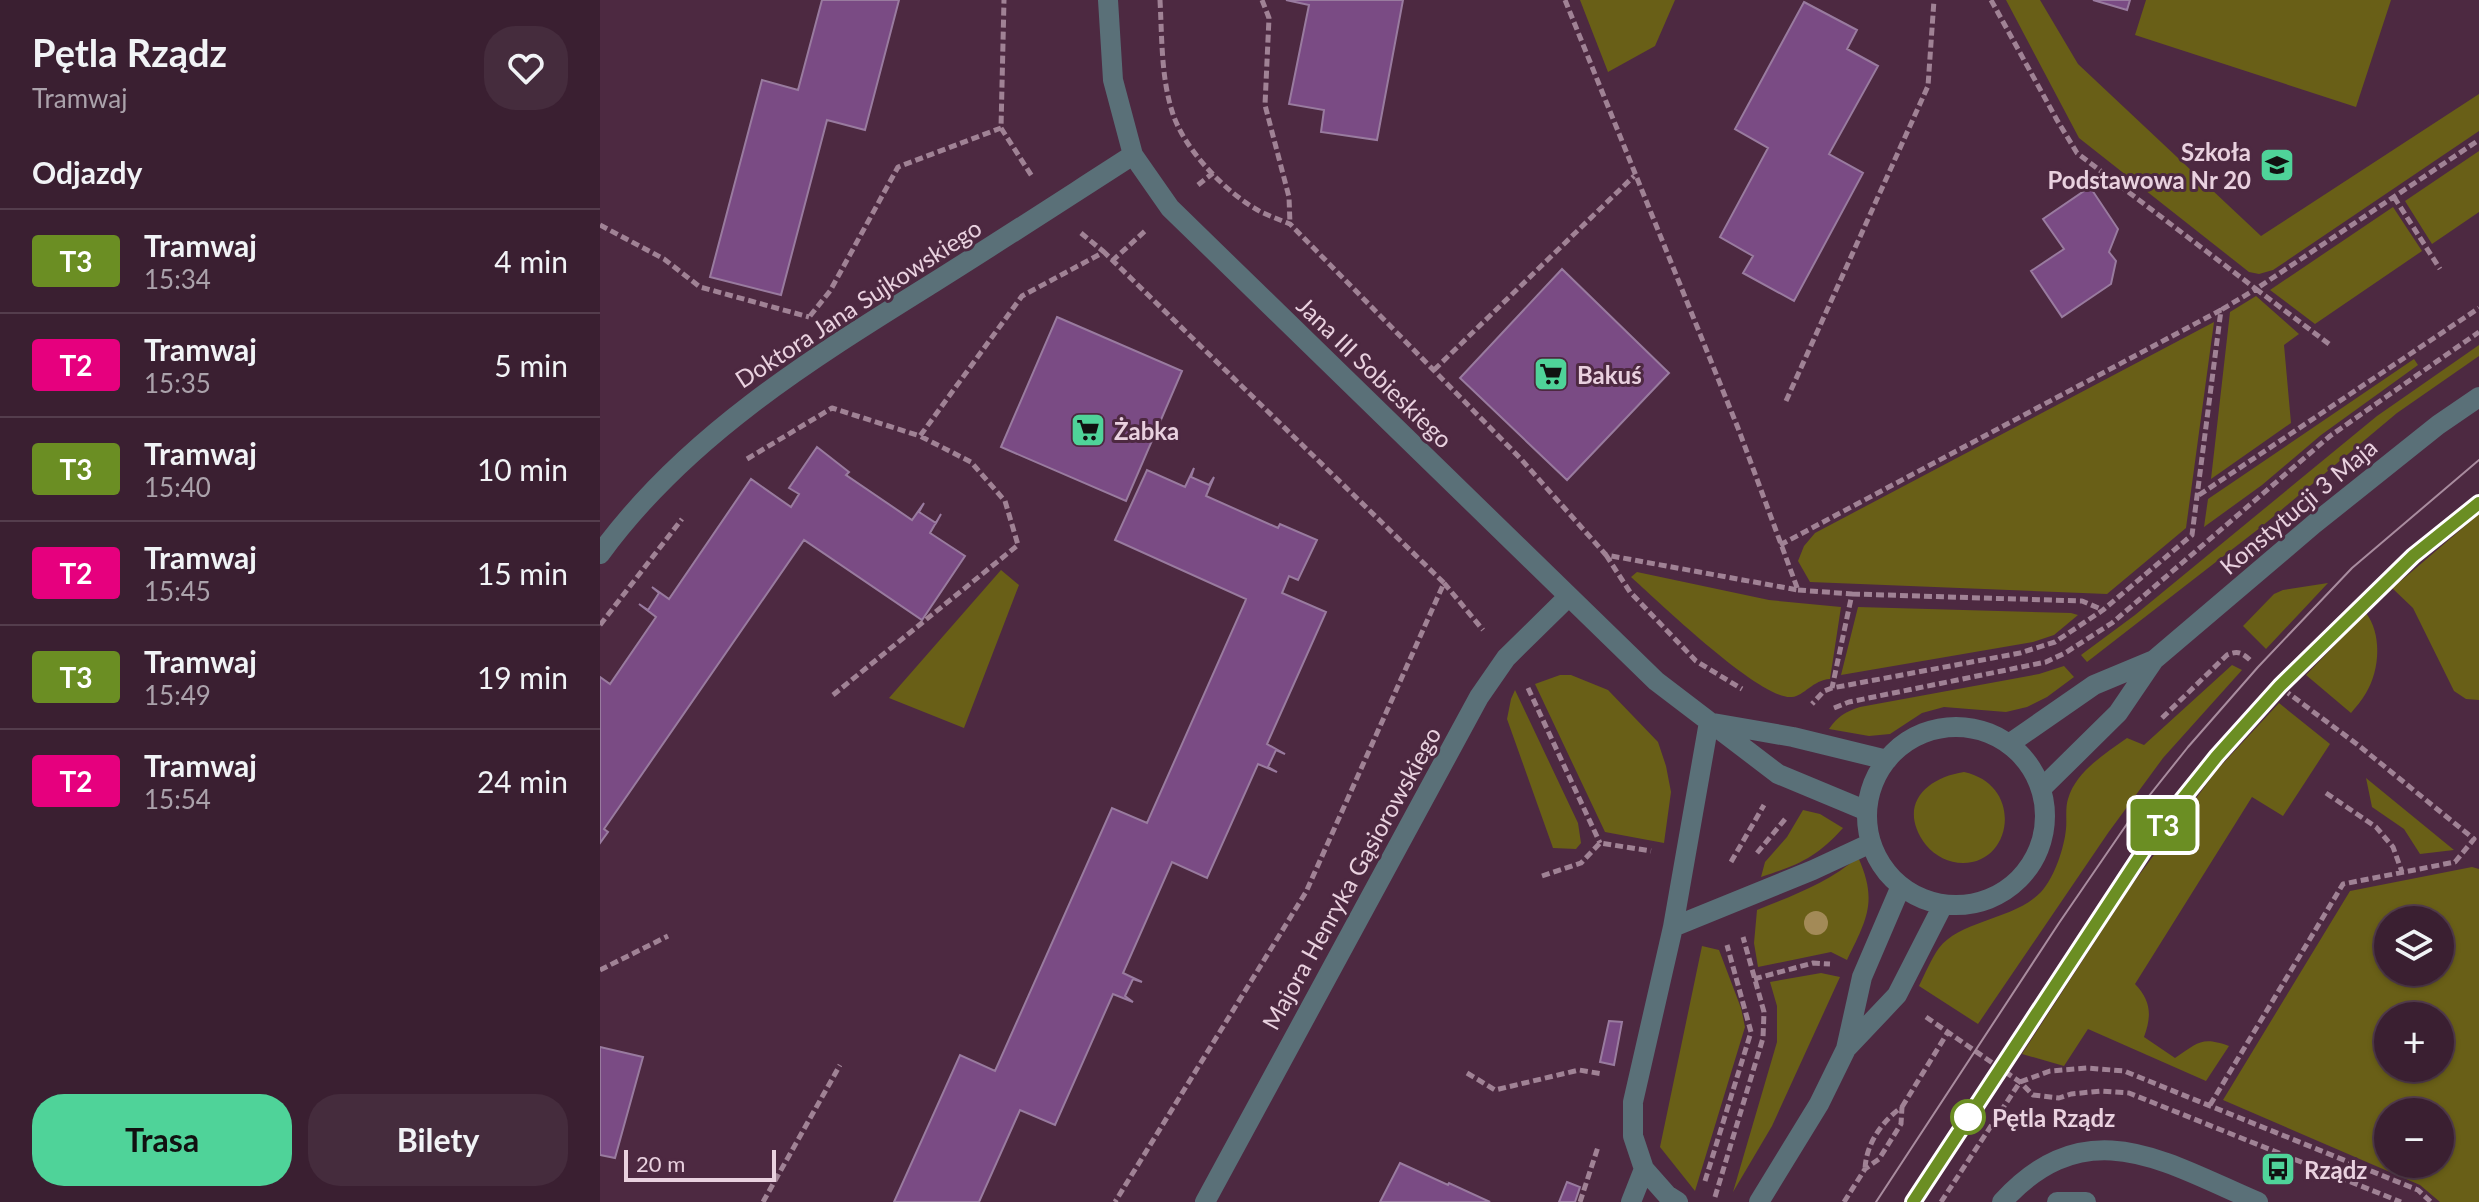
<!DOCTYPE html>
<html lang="pl">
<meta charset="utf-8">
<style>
:root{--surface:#3a1f31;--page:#452c3d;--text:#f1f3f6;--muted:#aba2ab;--line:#543d4d;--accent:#4fd399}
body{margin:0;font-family:Lato,sans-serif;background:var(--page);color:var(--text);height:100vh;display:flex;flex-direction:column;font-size:30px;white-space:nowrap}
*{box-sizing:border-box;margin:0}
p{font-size:26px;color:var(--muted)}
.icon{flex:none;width:44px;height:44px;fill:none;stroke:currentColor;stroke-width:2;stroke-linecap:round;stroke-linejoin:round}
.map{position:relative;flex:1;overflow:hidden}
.drawer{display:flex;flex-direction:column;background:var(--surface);width:600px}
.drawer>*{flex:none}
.badge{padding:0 16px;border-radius:6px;font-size:28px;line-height:52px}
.buttons{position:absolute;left:1774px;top:906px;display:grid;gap:16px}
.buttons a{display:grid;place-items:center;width:80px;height:80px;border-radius:50%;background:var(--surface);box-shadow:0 2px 6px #0004,0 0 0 2px var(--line);font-size:40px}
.scale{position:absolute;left:24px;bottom:20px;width:152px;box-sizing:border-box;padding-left:8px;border:4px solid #e9d1df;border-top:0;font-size:22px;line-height:28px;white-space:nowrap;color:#e9d1df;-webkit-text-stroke:6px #4d2941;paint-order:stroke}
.map>.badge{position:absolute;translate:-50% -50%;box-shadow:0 0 0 4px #fff}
h2{padding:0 32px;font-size:30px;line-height:72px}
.round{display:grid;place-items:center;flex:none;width:84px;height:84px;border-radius:32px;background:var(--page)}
.summary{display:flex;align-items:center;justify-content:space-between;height:136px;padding:0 32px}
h1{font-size:38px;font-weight:700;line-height:60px}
.cta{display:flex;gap:16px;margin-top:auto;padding:16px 32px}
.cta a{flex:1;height:92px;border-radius:32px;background:var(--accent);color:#111;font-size:32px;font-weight:700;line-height:92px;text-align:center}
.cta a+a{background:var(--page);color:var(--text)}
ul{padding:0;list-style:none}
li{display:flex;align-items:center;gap:24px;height:104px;padding:0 32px;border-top:2px solid var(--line)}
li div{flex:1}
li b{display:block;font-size:30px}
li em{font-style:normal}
li .badge{min-width:88px;font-weight:700;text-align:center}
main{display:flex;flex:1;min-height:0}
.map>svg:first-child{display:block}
.green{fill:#695f17;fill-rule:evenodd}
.building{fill:#7a4b84;stroke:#997b9f;stroke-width:2}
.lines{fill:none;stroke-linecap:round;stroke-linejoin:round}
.path{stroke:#a08295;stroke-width:5;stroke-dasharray:8 4;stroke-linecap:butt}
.minor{stroke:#5a7078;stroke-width:20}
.tram{stroke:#a98c9f;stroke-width:2}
.tree{fill:#a38a57}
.line-casing{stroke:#fff;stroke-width:18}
.line{stroke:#6b8e23;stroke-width:12}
.stop-dot{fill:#fff;stroke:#6b8e23;stroke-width:4}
.labels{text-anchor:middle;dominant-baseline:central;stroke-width:6;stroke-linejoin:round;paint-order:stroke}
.poi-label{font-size:24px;font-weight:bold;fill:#e9d1df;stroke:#4d2941;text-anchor:start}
.street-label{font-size:24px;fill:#e9d1df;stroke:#4d2941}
.stop-label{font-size:24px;font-weight:bold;fill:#e9d1df;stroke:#4d2941;text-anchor:start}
</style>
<main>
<section class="drawer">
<div class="summary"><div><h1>Pętla Rządz</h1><p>Tramwaj</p></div><a class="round"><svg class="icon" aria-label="heart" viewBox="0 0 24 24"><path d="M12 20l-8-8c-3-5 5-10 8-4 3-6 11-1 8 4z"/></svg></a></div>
<h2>Odjazdy</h2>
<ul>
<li><span class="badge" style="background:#6b8e23;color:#fff">T3</span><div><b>Tramwaj</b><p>15:34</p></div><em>4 min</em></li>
<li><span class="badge" style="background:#e6007e;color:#fff">T2</span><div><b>Tramwaj</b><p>15:35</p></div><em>5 min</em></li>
<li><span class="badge" style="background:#6b8e23;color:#fff">T3</span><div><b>Tramwaj</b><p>15:40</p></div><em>10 min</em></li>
<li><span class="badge" style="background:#e6007e;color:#fff">T2</span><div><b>Tramwaj</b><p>15:45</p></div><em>15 min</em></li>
<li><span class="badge" style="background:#6b8e23;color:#fff">T3</span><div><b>Tramwaj</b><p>15:49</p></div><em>19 min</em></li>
<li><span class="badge" style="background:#e6007e;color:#fff">T2</span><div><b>Tramwaj</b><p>15:54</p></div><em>24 min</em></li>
</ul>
<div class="cta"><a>Trasa</a><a>Bilety</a></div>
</section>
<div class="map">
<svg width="1879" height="1202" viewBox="0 0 1879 1202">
<rect width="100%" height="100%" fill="#4d2941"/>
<path class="green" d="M980,0H1075L1055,46L1008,72Z
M1406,0H1440L1478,64L1661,236L1879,94V131L1673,270L1659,274L1649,272L1479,138Z
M1546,0H1791L1756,107L1535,35Z
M1879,151V212L1832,244L1805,201Z
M1793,207L1822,251L1715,324L1670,290Z
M1656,296L1699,334L1684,345L1691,423L1611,479L1630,312Z
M1614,322L1586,528L1507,594L1210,582L1198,561L1204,546L1215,533Z
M1879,345V356L1797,413L1661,527L1487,662L1481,655L1535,615L1777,416Z
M1814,359L1818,365L1721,435L1662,485L1604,527L1608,499Z
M1879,514V700L1866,699L1854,691L1813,608L1791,587L1802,580Z
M401,570L419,585L364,728L289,698Z
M1037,572L1169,600L1241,607L1230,679C1213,680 1204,696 1192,697C1161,701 1058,601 1031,577Z
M1728,583L1666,649L1643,626L1674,594L1683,590Z
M1258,607L1471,613L1478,615L1454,635L1433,642L1241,675Z
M1766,613C1782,634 1780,670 1766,693C1762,700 1756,707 1751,713L1706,675Z
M1632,665L1642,670L1563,758L1508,833L1378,1024L1319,986C1325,974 1331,959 1339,948C1360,920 1414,920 1441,892C1454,878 1464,849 1466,829C1467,820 1465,808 1468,799C1476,771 1505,754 1527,738L1544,745Z
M1464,666L1474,677L1447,697L1427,707L1406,712L1344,707L1322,713L1290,734L1269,736L1229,729C1238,716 1245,712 1260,707L1439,674Z
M960,675H971L1008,690L1058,742L1066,766L1071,792L1064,843L1005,832L935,684Z
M915,690L978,823L981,843L976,849L953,848L907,719L911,699Z
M1679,703L1730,744L1683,816L1652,797L1535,984C1551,1001 1552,1015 1544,1037L1575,1058C1598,1043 1601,1036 1629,1046L1606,1081L1488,1029L1464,1066L1422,1054L1531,886L1617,770Z
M1364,772C1424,785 1413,863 1363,863C1349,863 1335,856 1326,845C1297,807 1324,778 1364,772Z
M1766,778L1854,850L1820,854L1804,829L1772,807Z
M1203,810L1220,814L1243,828C1216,858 1198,865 1161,877L1165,862L1187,837Z
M1258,857C1278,901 1267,919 1247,960L1231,952L1158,967L1154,943L1157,910C1194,895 1228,883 1258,857Z
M1872,867L1879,869V1202H1840L1820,1185L1623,1100L1750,891ZM1788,920H1840V972H1788ZM1788,1016H1840V1068H1788ZM1788,1112H1840V1164H1788Z
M1102,946L1119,950L1141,1008L1145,1027L1095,1191L1060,1147Z
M1221,973L1240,977L1172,1126L1133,1192L1177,1042V1006L1170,982Z"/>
<path class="building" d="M222,0H299L265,130L227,120L181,295L110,277L162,80L198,90Z
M686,0H803L777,140L721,132L724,110L689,104L709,5Z
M1493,0H1530L1527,10Z
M1204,2L1257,30L1247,49L1278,66L1229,154L1263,173L1194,301L1143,273L1153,256L1120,237L1168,148L1135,129Z
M1490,187L1518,229L1509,252L1516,261L1511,284L1462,317L1431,271L1464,249L1443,219Z
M962,269L1069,373L967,480L860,378Z
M457,317L582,371L526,501L401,447Z
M217,447L249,472L246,475L312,520L324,503L319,512L336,523L341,514L330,533L365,556L322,620L204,540L4,829L8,832L0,843V677L10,684L56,617L39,604L48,610L59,593L52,587L69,599L151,479L191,507L199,494L189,488Z
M594,468L591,477L609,485L614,477L606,496L678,528L680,524L717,540L698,580L689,576L682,593L726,612L667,744L685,754L676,750L668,767L677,772L658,764L607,878L572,862L523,973L542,982L533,979L525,996L533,1002L513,994L455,1125L420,1110L379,1202H294L360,1055L395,1071L512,808L547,823L645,602L646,599L515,540L547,470L585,487Z
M1009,1021L1022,1022L1014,1065L1000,1062Z
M0,1047L43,1057L15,1158L0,1155Z
M800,1163L848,1185L849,1183L890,1202H780Z
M967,1182L980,1187L975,1202H959Z"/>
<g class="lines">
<path class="path" d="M560,0C562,37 561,76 572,111C583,149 627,194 661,212C670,216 680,220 690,224L920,458L1006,555L1198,590L1138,428L965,0
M662,0L669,18L665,105L689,197L690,224
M1391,0L1457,120L1477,153L1656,289L1621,310
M401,128L433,178
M598,185L613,173
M1794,197L1840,269
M0,225L64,259L100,287L209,317
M481,233L504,252
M512,261L545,231
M210,316L230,291L298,167L401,128L404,0
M1729,344L1656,289L1879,140
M834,370L1034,176
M1186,401L1328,86L1334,0
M147,459L232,408L320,436L422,296L504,252L844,583L706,892L515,1202
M1599,495L1879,308
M1180,545L1621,310L1592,535L1503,610L1455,642L1420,653L1232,688L1224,691L1212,704
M1006,555L1030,592L1096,661L1142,689
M844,583L883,630
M1198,590L1252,594L1232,688
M1252,594L1482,601L1503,610
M0,625L82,519
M928,688L1000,843
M233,695L418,545L405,501L371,462L320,436
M1234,708L1249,702L1446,662L1465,653L1512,623L1730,436L1879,332
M1562,718L1627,655C1638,650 1643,653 1651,661
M1726,793L1776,827L1793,847L1802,872
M1157,853L1186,818
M1131,862L1164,805
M942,876L981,863L1000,843L1051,851
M0,970L68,936
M1154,979L1213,963L1230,964
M1326,1017L1420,1082L1433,1095L1459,1098L1471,1094L1501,1091L1529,1093L1801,1202
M867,1073L895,1090L979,1070L1003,1074
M1610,1105L1743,884L1855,862L1874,839L1758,745L1688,693
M1302,1107L1348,1032
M1105,1181L1151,1032L1127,945
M1115,1197L1163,1038L1164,1012L1143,937
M163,1202L240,1065
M980,1202L998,1147
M1244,1202L1265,1169L1279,1159L1301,1124L1302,1107C1282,1121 1266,1144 1265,1169
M1341,1202L1420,1082L1450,1071L1487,1068L1524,1071L1818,1190L1831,1202"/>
<path class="minor" d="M508,0L513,80L533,155L570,208L1056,681L1178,774L1267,811
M0,554C86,436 211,359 333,283C400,241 466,198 533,155
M1113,723L1193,737L1287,760
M1267 816a89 89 0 1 1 178 0a89 89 0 1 1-178 0Z
M1409,744L1494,685L1554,660
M1442,788L1518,713L1554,660L1714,524L1838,425L1879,397
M1073,927L1213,870L1271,843
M1246,1049L1297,995L1343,905
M605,1202L879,697L906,658L968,597
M1031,1202L1044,1169
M1078,1202L1067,1195L1044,1169L1033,1136V1102L1073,927L1109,722
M1159,1202L1219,1104L1246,1049L1262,977L1301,886
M1402,1202C1487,1109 1564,1162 1658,1202
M1457,1202H1486"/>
<path class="tram" d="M1276,1202L1459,923L1529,821L1588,747L1658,667L1752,568L1879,460
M1313,1202L1556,832L1617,756L1680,686L1813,556L1879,503"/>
</g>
<circle class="tree" cx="1216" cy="923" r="12"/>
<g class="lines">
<g class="line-casing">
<path id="line" d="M1313,1202L1556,832L1617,756L1680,686L1813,556L1879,503"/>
</g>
<use href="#line" class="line"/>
</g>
<defs>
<g id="school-square" transform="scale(1.8)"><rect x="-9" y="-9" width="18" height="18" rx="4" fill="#4fd399" stroke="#4d2941"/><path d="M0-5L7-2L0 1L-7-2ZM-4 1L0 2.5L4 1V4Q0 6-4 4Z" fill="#111"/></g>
<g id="supermarket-square" transform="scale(1.8)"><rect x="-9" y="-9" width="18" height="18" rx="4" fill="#4fd399" stroke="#4d2941"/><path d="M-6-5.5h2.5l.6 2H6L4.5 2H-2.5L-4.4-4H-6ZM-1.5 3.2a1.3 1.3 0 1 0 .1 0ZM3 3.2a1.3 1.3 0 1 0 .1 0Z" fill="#111"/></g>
<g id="bus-square" transform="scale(1.8)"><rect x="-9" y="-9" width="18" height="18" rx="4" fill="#4fd399" stroke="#4d2941"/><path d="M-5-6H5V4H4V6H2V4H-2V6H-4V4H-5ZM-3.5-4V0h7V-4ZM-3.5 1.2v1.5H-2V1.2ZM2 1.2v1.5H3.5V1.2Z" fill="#111"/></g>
</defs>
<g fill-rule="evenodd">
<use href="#school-square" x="1677" y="165"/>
<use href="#supermarket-square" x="951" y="374"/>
<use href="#supermarket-square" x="488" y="430"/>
<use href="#bus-square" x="1678" y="1169"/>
</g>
<circle class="stop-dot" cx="1368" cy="1117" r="16"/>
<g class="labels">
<g class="poi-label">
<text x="1651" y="151" text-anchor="end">Szkoła<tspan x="1651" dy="28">Podstawowa Nr 20</tspan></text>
<text x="977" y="374">Bakuś</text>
<text x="514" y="430">Żabka</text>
<text x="1704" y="1169">Rządz</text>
</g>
<g class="street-label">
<text transform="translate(258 303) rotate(-33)">Doktora Jana Sujkowskiego</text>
<text transform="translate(775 372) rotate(44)">Jana III Sobieskiego</text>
<text transform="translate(1698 506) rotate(-40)">Konstytucji 3 Maja</text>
<text transform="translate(751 878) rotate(-61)">Majora Henryka Gąsiorowskiego</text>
</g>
<g class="stop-label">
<text x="1392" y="1117">Pętla Rządz</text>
</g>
</g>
</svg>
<div class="buttons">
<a><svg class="icon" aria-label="layers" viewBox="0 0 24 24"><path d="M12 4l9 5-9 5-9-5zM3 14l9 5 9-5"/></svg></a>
<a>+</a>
<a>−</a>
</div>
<div class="scale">20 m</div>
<b class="badge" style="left:1563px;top:825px;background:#6b8e23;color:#fff">T3</b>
</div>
</main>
